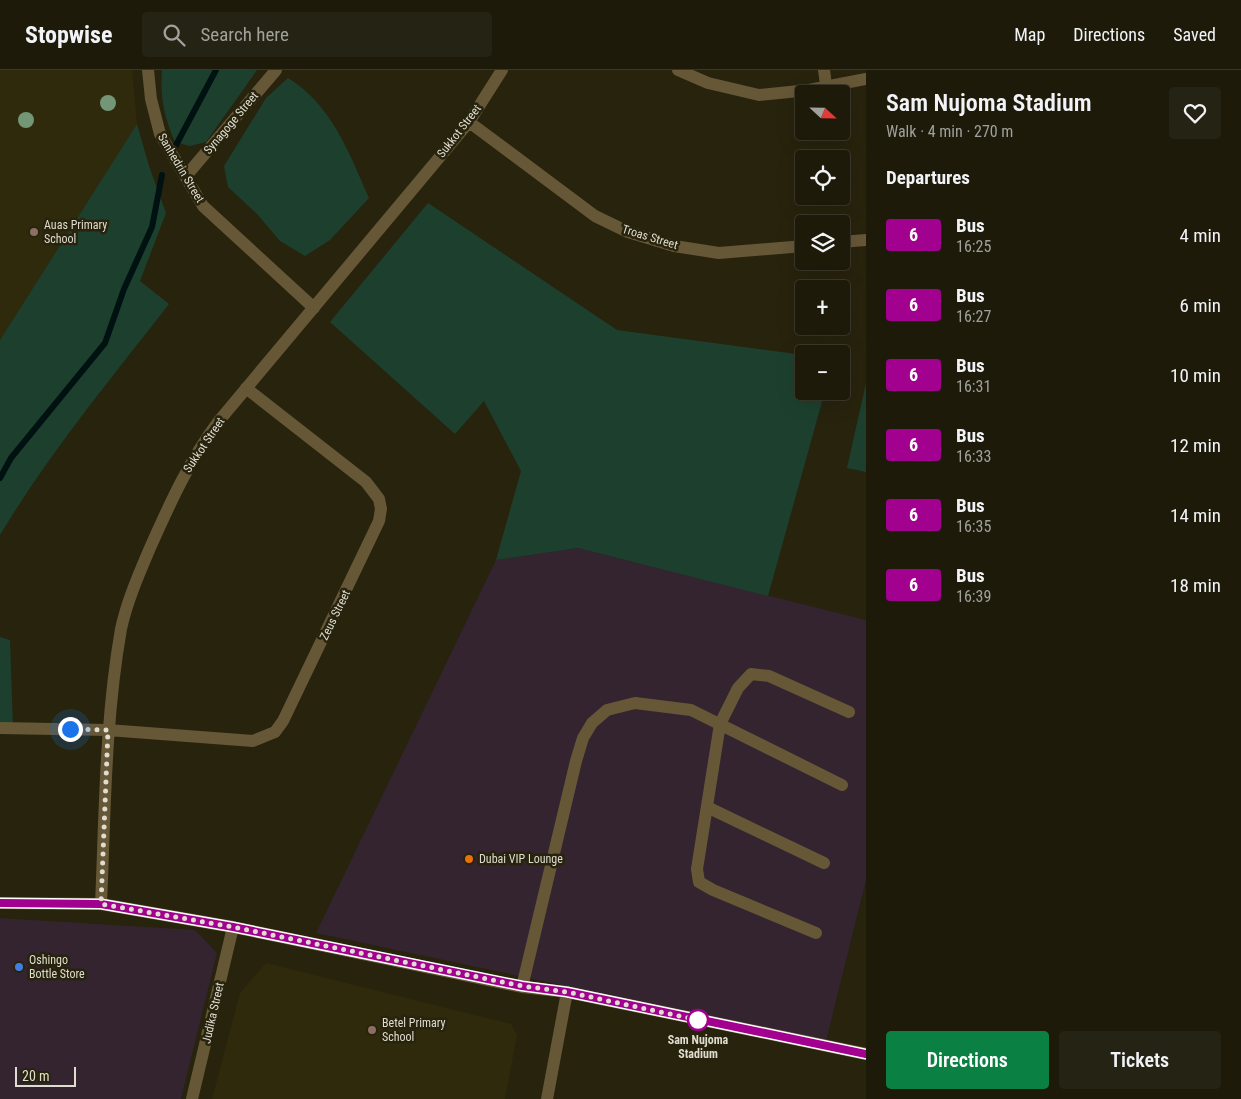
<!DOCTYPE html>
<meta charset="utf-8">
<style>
:root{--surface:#1d1a0a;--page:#252313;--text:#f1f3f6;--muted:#a0a19c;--line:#3b382b;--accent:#0b8043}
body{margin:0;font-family:"Roboto Condensed",sans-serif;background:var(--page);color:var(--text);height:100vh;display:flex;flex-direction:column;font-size:19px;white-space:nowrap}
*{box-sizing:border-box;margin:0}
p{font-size:16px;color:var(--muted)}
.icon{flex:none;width:28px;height:28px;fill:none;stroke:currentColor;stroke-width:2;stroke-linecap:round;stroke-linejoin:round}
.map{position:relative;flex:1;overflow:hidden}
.details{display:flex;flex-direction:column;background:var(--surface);width:375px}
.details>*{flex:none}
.badge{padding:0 10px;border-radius:4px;font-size:18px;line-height:32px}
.needle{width:32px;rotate:112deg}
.tools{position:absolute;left:795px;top:15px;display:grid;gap:10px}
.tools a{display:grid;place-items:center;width:55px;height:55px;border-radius:5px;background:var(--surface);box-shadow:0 5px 20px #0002,0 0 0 1px var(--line);font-size:25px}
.scale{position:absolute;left:15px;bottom:12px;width:61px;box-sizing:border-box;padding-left:5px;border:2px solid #dfddd0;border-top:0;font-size:14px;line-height:18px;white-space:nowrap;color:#dfddd0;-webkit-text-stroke:4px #27230d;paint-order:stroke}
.you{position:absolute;width:25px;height:25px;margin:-12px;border:4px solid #fff;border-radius:50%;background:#1a73e8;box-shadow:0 0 0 8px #1a73e833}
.map>.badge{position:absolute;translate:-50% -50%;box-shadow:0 0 0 2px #fff}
h2{padding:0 20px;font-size:19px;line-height:45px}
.round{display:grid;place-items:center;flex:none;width:52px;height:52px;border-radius:5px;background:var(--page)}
.headline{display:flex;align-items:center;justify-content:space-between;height:85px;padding:0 20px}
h1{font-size:24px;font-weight:600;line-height:38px}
.action{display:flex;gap:10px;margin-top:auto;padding:10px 20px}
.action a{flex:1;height:58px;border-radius:5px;background:var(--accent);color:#fff;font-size:20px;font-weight:600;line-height:58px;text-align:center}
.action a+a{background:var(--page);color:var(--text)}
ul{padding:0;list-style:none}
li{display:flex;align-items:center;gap:15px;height:70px;padding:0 20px}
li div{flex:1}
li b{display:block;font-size:19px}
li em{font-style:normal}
li .badge{min-width:55px;font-weight:700;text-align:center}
header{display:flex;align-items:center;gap:30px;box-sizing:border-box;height:70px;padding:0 25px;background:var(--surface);border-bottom:1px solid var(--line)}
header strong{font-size:24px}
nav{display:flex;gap:28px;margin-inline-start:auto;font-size:18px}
.search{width:350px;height:45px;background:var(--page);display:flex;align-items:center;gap:12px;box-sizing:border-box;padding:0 18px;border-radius:5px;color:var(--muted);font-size:19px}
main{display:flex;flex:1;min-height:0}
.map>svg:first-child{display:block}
.commercial{fill:#332430}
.built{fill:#302a0d}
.green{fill:#1d402e}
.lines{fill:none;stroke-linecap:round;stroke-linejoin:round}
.stream{stroke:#011;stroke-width:6}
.minor{stroke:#665737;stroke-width:12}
.tree{fill:#739677}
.line-casing{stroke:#fff;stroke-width:11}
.line{stroke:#a2008e;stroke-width:8}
.walk{stroke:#dfddd0;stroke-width:5;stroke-dasharray:0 9}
.education-dot{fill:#8d6e63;stroke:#27230d;stroke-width:2}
.food-dot{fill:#e8710a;stroke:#27230d;stroke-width:2}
.shop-dot{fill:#3f7fe0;stroke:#27230d;stroke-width:2}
.stop-dot{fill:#fff;stroke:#a2008e;stroke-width:2.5}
.labels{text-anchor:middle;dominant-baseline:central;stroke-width:5;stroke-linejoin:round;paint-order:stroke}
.street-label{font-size:12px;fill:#dfddd0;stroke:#27230d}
.poi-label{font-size:12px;fill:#dfddd0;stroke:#27230d;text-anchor:start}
.stop-label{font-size:12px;font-weight:bold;fill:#dfddd0;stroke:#27230d}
</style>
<header>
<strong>Stopwise</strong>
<div class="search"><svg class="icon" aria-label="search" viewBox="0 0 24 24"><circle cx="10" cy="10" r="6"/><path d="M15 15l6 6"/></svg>Search here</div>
<nav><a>Map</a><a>Directions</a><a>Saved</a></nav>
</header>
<main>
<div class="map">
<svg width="866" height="1029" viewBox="0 0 866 1029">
<rect width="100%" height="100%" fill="#27230d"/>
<path class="commercial" d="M578,478L866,550V810L826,971L316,863L496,490Z
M0,848L195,860L217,883L181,1029H0Z"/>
<path class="built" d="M0,0H132L137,54L0,270Z
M266,893L511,954L517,965L505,1029H212L240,923Z"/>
<path class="green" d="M162,0H257L206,72L190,76L175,72C164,47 160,27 162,0Z
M288,8C332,35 349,83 369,128L330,170L305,186L280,171L257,144L228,117L224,96L266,28Z
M137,54L149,96L166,143L140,211L169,234C110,310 49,383 0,465V270Z
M428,133L617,260L804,285V321H825L768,526L578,478L496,490L521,401L484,331L455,364L330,252Z
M866,313V402L847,398Z
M0,567L10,570L13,658H0Z"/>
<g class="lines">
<path class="stream" d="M175,77L216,0
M0,408L11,388L105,273L124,219L152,157L162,105"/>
<path class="minor" d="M148,0L151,29L160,64L203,136L314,238
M678,0L708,13L759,25L809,20L866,9
M824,0L826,15
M469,52L595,146L628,162L674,176L719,183L804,176
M186,106L276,0
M841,172L866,170
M0,658L108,660L253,671L275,662L283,651L379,451L381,439L379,429L366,412L246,318
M707,737L824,793
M0,833L101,834L233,857L522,917L567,922L866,984
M101,834C105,743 105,650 121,559C127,531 139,504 150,478C170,433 189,391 218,352L469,52L502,0
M816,863L713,820L699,812L697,799L720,654L738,618L751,604L769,606L849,642
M522,917L576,691L583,668L592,653L607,640L635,633L691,640L842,715
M192,1029L233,857
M547,1029L567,922"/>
</g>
<g class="tree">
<circle cx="108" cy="33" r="8"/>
<circle cx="26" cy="50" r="8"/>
</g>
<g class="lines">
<g class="line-casing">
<path id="line" d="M0,833L101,834L233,857L522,916L567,922L866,984"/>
</g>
<use href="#line" class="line"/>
<path class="walk" d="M70,659L108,660L101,834L233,857L522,916L567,922L698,950"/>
</g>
<g class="education-dot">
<circle cx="34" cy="162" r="5"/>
<circle cx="372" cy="960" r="5"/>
</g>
<circle class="food-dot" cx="469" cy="789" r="5"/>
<circle class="shop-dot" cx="19" cy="897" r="5"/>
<circle class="stop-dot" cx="698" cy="950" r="10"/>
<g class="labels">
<g class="street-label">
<text transform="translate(231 53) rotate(-50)">Synagoge Street</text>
<text transform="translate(459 61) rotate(-52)">Sukkot Street</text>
<text transform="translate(181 98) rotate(59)">Sanhedrin Street</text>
<text transform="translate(650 167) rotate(17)">Troas Street</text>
<text transform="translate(204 375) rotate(-56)">Sukkot Street</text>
<text transform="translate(335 545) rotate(-64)">Zeus Street</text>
<text transform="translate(213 943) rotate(-77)">Judika Street</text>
</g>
<g class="poi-label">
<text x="44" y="155">Auas Primary<tspan x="44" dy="14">School</tspan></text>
<text x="479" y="789">Dubai VIP Lounge</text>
<text x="29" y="890">Oshingo<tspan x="29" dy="14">Bottle Store</tspan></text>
<text x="382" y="953">Betel Primary<tspan x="382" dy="14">School</tspan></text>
</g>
<g class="stop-label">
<text x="698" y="970">Sam Nujoma<tspan x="698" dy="14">Stadium</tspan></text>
</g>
</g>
</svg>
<div class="tools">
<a><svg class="needle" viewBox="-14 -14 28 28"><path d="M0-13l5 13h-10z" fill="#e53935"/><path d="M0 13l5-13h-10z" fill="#a0a19c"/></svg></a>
<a><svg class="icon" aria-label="locate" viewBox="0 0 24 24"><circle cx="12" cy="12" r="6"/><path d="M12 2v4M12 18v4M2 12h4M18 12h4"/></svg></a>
<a><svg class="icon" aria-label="layers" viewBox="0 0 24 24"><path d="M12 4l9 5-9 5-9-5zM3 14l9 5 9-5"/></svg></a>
<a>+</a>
<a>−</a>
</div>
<div class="scale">20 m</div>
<div class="you" style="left:70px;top:659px"></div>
</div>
<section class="details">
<div class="headline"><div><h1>Sam Nujoma Stadium</h1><p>Walk · 4 min · 270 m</p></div><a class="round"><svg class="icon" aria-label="heart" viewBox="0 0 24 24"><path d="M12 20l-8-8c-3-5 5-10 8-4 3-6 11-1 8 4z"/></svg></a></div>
<h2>Departures</h2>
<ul>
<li><span class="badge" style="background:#a2008e;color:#fff">6</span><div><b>Bus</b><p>16:25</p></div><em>4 min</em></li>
<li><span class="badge" style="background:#a2008e;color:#fff">6</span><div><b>Bus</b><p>16:27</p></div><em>6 min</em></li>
<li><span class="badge" style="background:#a2008e;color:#fff">6</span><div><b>Bus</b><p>16:31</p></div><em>10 min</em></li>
<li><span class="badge" style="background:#a2008e;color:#fff">6</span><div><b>Bus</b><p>16:33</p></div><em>12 min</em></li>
<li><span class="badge" style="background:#a2008e;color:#fff">6</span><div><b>Bus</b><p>16:35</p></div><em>14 min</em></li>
<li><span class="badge" style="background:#a2008e;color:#fff">6</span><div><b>Bus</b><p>16:39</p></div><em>18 min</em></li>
</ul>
<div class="action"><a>Directions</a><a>Tickets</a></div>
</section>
</main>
